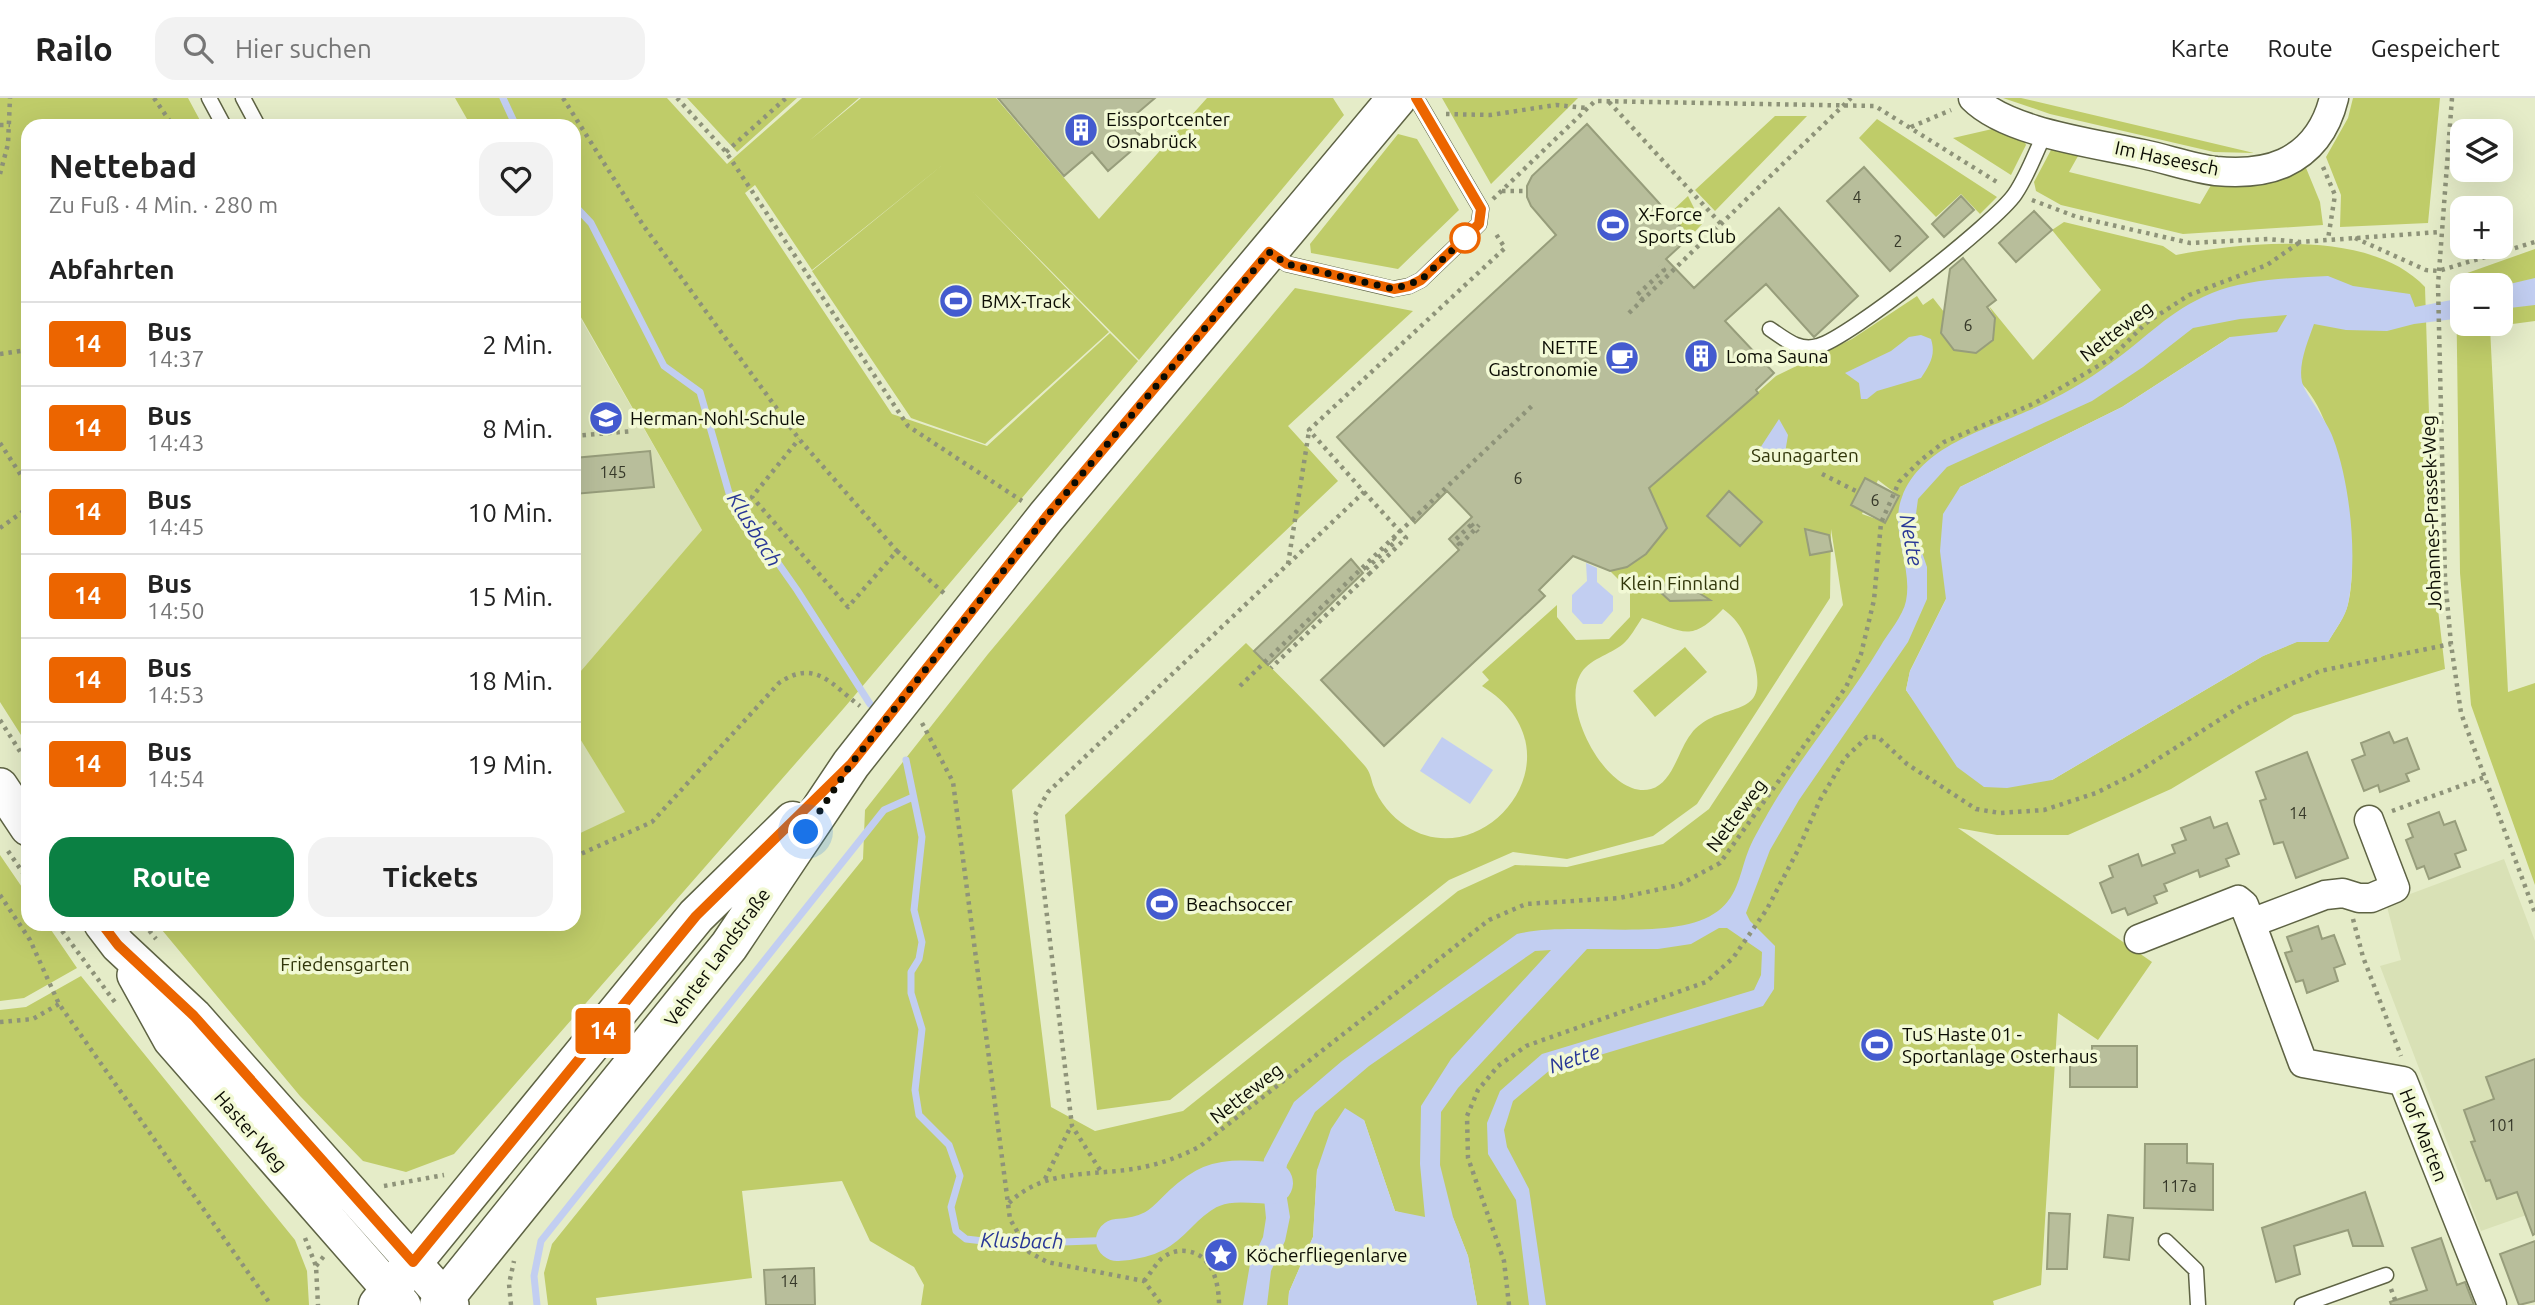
<!DOCTYPE html>
<html lang="de">
<meta charset="utf-8">
<style>
:root{--surface:#fff;--page:#f2f2f2;--text:#222;--muted:#767676;--line:#e0e0e0;--accent:#0b8043}
body{margin:0;font-family:Ubuntu,sans-serif;background:var(--page);color:var(--text);height:100vh;display:flex;flex-direction:column;font-size:26px;white-space:nowrap}
*{box-sizing:border-box;margin:0}
p{font-size:23px;color:var(--muted)}
.icon{flex:none;width:38px;height:38px;fill:none;stroke:currentColor;stroke-width:2;stroke-linecap:round;stroke-linejoin:round}
.map{position:relative;flex:1;overflow:hidden}
.panel{position:absolute;left:21px;top:21px;width:560px;height:812px;display:flex;flex-direction:column;background:var(--surface);border-radius:21px;box-shadow:0 7px 28px #0002}
.panel>*{flex:none}
.badge{padding:0 14px;border-radius:5px;font-size:24px;line-height:46px}
.controls{position:absolute;left:2450px;top:21px;display:grid;gap:14px}
.controls a{display:grid;place-items:center;width:63px;height:63px;border-radius:14px;background:var(--surface);box-shadow:0 7px 28px #0002;font-size:35px}
.you{position:absolute;width:35px;height:35px;margin:-18px;border:5px solid #fff;border-radius:50%;background:#1a73e8;box-shadow:0 0 0 10px #1a73e833}
.map>.badge{position:absolute;translate:-50% -50%;box-shadow:0 0 0 4px #fff}
h2{padding:0 28px;font-size:26px;line-height:63px}
.round{display:grid;place-items:center;flex:none;width:74px;height:74px;border-radius:21px;background:var(--page)}
.summary{display:flex;align-items:center;justify-content:space-between;height:119px;padding:0 28px}
h1{font-size:33px;font-weight:600;line-height:52px}
.action{display:flex;gap:14px;margin-top:auto;padding:14px 28px}
.action a{flex:1;height:80px;border-radius:21px;background:var(--accent);color:#fff;font-size:28px;font-weight:600;line-height:80px;text-align:center}
.action a+a{background:var(--page);color:var(--text)}
ul{padding:0;list-style:none}
li{display:flex;align-items:center;gap:21px;height:84px;padding:0 28px;border-top:2px solid var(--line)}
li div{flex:1}
li b{display:block;font-size:26px}
li em{font-style:normal}
li .badge{min-width:77px;font-weight:700;text-align:center}
header{display:flex;align-items:center;gap:42px;box-sizing:border-box;height:98px;padding:0 35px;background:var(--surface);border-bottom:2px solid var(--line)}
header strong{font-size:33px}
nav{display:flex;gap:38px;margin-inline-start:auto;font-size:24px}
.search{width:490px;height:63px;background:var(--page);display:flex;align-items:center;gap:18px;box-sizing:border-box;padding:0 24px;border-radius:21px;color:var(--muted);font-size:26px}
.map>svg:first-child{display:block}
.built{fill:#d9e1b6}
.green{fill:#bfcc69;fill-rule:evenodd}
.water{fill:#c2cef1}
.lines{fill:none;stroke-linecap:round;stroke-linejoin:round}
.stream{stroke:#c2cef1;stroke-width:7}
.river{stroke:#c2cef1;stroke-width:42}
.building{fill:#b8be9b;stroke:#979d7b;stroke-width:2}
.service-casing{stroke:#5e6344;stroke-width:17}
.minor-casing{stroke:#5e6344;stroke-width:31}
.tertiary-casing{stroke:#5e6344;stroke-width:38}
.secondary-casing{stroke:#5e6344;stroke-width:41}
.path{stroke:#8e9379;stroke-width:4.5;stroke-dasharray:3.5 5;stroke-linecap:butt}
.service{stroke:#fff;stroke-width:14}
.minor{stroke:#fff;stroke-width:28}
.tertiary{stroke:#fff;stroke-width:35}
.secondary{stroke:#fff;stroke-width:38}
.path-bridge{stroke:#8e9379;stroke-width:4.5;stroke-dasharray:3.5 5;stroke-linecap:butt}
.line-casing{stroke:#fff;stroke-width:16}
.line{stroke:#ec6500;stroke-width:10}
.walk{stroke:#0b0c03;stroke-width:7;stroke-dasharray:0 12.6}
.stop-dot{fill:#fff;stroke:#ec6500;stroke-width:3.5}
.labels{text-anchor:middle;dominant-baseline:central;stroke-width:7;stroke-linejoin:round;paint-order:stroke}
.number-label{font-size:16px;fill:#363829}
.poi-label{font-size:19px;fill:#0b0c03;stroke:#f2f9d5;text-anchor:start}
.street-label{font-size:19px;fill:#0b0c03;stroke:#f2f9d5}
.park-label{font-size:19px;fill:#31360a;stroke:#f2f9d5}
.water-label{font-size:21px;font-style:italic;fill:#283797;stroke:#f2f9d5}
</style>
<header>
<strong>Railo</strong>
<div class="search"><svg class="icon" aria-label="search" viewBox="0 0 24 24"><circle cx="10" cy="10" r="6"/><path d="M15 15l6 6"/></svg>Hier suchen</div>
<nav><a>Karte</a><a>Route</a><a>Gespeichert</a></nav>
</header>
<div class="map">
<svg width="2535" height="1207" viewBox="0 0 2535 1207">
<rect width="100%" height="100%" fill="#e5ecc8"/>
<path class="built" d="M574,209L702,432L574,581Z
M574,631L626,715L574,739Z
M2504,761L2535,843V1114L2481,1133L2380,868L2401,862L2386,805Z"/>
<path class="green" d="M0,0H188L203,28H28V648L0,604Z
M455,0H667L727,66L802,0H859L809,43L861,0H996L1099,121L1207,0H1333L1344,17L1139,262L972,93L1109,234L985,346L911,320L812,173L945,65L812,172L755,87L745,95L892,316L987,348L1110,235L1138,263L844,610L454,1056L406,1074L363,1063L300,998L157,826H574V738L625,714L574,631V581L702,432L574,207V28H471Z
M687,0H797L737,54Z
M1442,0H1578L1491,86Z
M2003,0H2021L2254,55L2214,54L2050,16Z
M2353,0H2440L2428,125L2340,129L2341,97L2326,59L2348,20Z
M1775,18H1807L1715,113L1695,92Z
M1877,21L1997,99L1980,116L1961,96L1936,119L1859,40Z
M2001,29L2022,36L2026,47L2011,77L1953,40Z
M1398,36L1417,41L1459,112L1398,171L1311,155L1310,146Z
M2066,47L2082,51L2069,74L2200,106L2214,82L2304,65L2320,104L2323,127L2183,136L2061,107L2036,93L2034,84L2051,52Z
M1688,98L1702,126L1690,139L1669,116Z
M2064,124L2163,148L2176,157C2247,144 2371,131 2425,189L2434,477L2445,571L2294,617L2171,691L2068,737H1997L1958,730L2152,864L2098,942L2058,915L2041,1187L1993,1203L1994,1207H1477L1468,1158L1453,1120L1416,1119L1395,1113L1364,1022L1317,1072L1313,1139L1289,1194L1288,1207H921L924,1187L914,1169L870,1143L842,1083L742,1093L752,1180L596,1200L597,1207H548L544,1175L552,1146L863,761L865,712L988,556L1295,190L1413,213L1288,328L1338,383L1012,692L1051,1009L1095,1033L1183,1013L1458,793L1515,767L1567,769L1663,746L1709,711L1843,507L1831,431L1830,500L1697,706L1653,738L1567,761L1513,754L1449,782L1170,1002L1097,1012L1065,717L1246,545C1287,585 1328,626 1365,668C1370,674 1371,680 1373,687C1379,704 1392,719 1406,728C1484,780 1588,654 1482,588L1489,582L1482,574L1557,507V519L1576,542L1609,541L1630,519V493L1610,473C1640,466 1656,450 1662,421L1639,399L1776,278L1852,241L1917,198L1923,207L1933,200L1944,214L1941,235L1954,252L1976,255L1993,242L1995,220L1989,208L2033,262L2101,192L2052,132ZM2230,239C2251,253 2285,269 2302,286C2340,324 2361,454 2348,506C2345,519 2335,532 2328,544H2296L2263,558L2052,682L1927,621L1906,592L1910,573L1946,501L1960,389L2122,309ZM1878,382L1899,398L1885,424L1862,416ZM1723,511C1741,524 1746,538 1753,560C1773,627 1720,599 1691,636C1678,652 1673,685 1651,691C1610,703 1560,613 1580,577C1588,561 1610,557 1623,546C1630,540 1636,529 1642,520C1684,533 1690,546 1723,511Z
M2535,151V223L2490,229L2508,594L2535,585V787L2471,607L2460,475L2456,179ZM2462,187H2501V226H2462Z
M1685,549L1707,574L1655,619L1633,593Z
M0,757L28,798V826H47L77,870L24,900L0,903Z
M81,878L295,1142L307,1173L309,1207H0V912L26,909Z"/>
<path class="water" d="M2328,178L2353,188L2410,196L2415,209L2462,200V220L2414,226L2387,233L2346,232L2314,226C2308,243 2298,266 2302,284C2304,294 2328,324 2333,340C2350,384 2358,460 2348,506C2346,518 2335,532 2328,544H2297L2263,558L2052,682L2007,690L1984,689L1957,669L1906,592L1910,573L1946,501L1940,453L1943,416L1960,389L2122,309L2230,239L2277,234L2287,217L2240,221L2193,230L2143,269L2092,303L1947,369L1918,401L1914,431L1927,469V501L1908,544L1799,702L1770,752L1746,815L1750,823L1775,848L1774,891L1763,908L1550,972L1513,1003L1504,1032L1507,1049L1529,1091L1546,1207H1529L1516,1102L1488,1056L1487,1025L1500,993L1542,956L1754,892L1761,877L1762,854L1727,830H1719L1691,846L1658,851H1587L1458,990L1441,1014L1440,1067L1453,1119L1468,1158L1477,1207H1288L1289,1194L1313,1139L1317,1072L1331,1031L1345,1010L1364,1022L1395,1113L1425,1119L1420,1066L1421,1008L1451,961L1551,852L1535,853L1369,968L1315,1014L1287,1067L1284,1082L1290,1119L1285,1143L1271,1173L1267,1207H1243L1250,1166L1263,1139L1266,1120L1262,1080L1264,1061L1294,1004L1342,963L1517,836C1574,822 1674,846 1718,813C1739,797 1740,773 1749,751C1754,739 1762,726 1768,715C1801,657 1846,606 1880,549C1888,535 1903,518 1906,503C1913,468 1889,432 1902,399C1921,348 1985,332 2030,312C2057,300 2087,283 2111,265C2147,240 2168,213 2212,195C2246,181 2291,180 2328,178Z
M2535,180V207L2501,211V188Z
M1921,237L1931,241C1936,257 1930,266 1921,280L1877,293L1867,301H1861L1859,285L1845,275L1891,253L1909,239Z
M1779,321L1788,337L1785,355L1770,365L1751,364Z
M1586,465L1597,470V484L1613,498V513L1602,526H1583L1572,514V497L1587,483Z
M1442,639L1493,672L1470,706L1420,673Z"/>
<g class="lines">
<path class="stream" d="M503,0L516,28
M574,107L591,125L664,268L700,294L729,395L797,492L870,606
M906,662L922,739L914,812L922,844L919,861L911,874V895L922,931L915,992L919,1017L949,1047L960,1078L951,1109L956,1133L966,1141L1009,1146L1117,1142
M537,1207L534,1178L541,1143L884,712L913,699"/>
<path class="river" d="M1117,1142C1173,1138 1167,1113 1206,1091C1226,1080 1251,1084 1272,1085"/>
</g>
<path class="building" d="M998,0H1155L1128,23L1144,42L1108,73L1092,54L1064,78Z
M1587,26L1690,139L1666,161L1694,190L1779,110L1858,198L1814,239L1766,186L1725,223L1774,275L1756,292L1758,295L1649,390L1667,430L1646,456L1627,469L1610,473L1573,458L1539,492L1545,498L1384,648L1321,582L1459,452L1449,441L1472,419L1447,393L1415,425L1337,339L1556,137L1531,108L1527,99V88L1532,78Z
M1864,69L1928,139L1890,173L1827,103Z
M1961,98L1974,112L1944,139L1932,126Z
M2034,113L2052,132L2016,164L1999,145Z
M1963,160L1996,202L1987,209L1995,220L1993,242L1976,255L1954,252L1941,235L1950,171Z
M650,353L654,389L574,396V360Z
M1865,380L1899,398L1885,425L1851,407Z
M1729,393L1762,424L1740,448L1707,418Z
M1805,431L1829,437L1832,453L1810,457Z
M1351,461L1363,475L1268,567L1254,553Z
M1670,482H1679L1710,502L1670,503L1659,493Z
M2389,634L2394,645L2407,640L2419,671L2406,676L2409,683L2380,694L2378,687L2364,693L2352,662L2365,657L2361,645Z
M2307,654L2348,760L2296,780L2283,744L2274,746L2260,703L2266,701L2256,674Z
M2439,714L2444,727L2455,723L2466,752L2455,756L2460,769L2429,781L2424,768L2417,771L2406,742L2413,739L2408,726Z
M2210,719L2214,730L2227,725L2239,756L2226,761L2229,768L2200,779L2198,772L2164,786L2167,793L2154,798L2157,805L2128,817L2125,810L2112,815L2100,785L2113,779L2109,768L2138,756L2142,768L2175,755L2172,747L2186,742L2181,730Z
M2318,828L2322,841L2334,837L2345,866L2334,870L2338,883L2307,895L2303,882L2296,884L2285,855L2292,853L2287,839Z
M2092,948H2137V989H2070V956H2092Z
M2535,961V1136L2533,1137L2517,1094L2497,1101L2490,1082L2486,1083L2471,1044L2475,1043L2464,1012L2494,1001L2486,979Z
M2145,1046H2187V1065L2213,1066V1112L2144,1110Z
M2365,1094L2383,1148H2353L2348,1132L2294,1148L2300,1176L2276,1184L2262,1130Z
M2049,1115L2070,1116L2067,1171H2047Z
M2108,1117L2133,1120L2129,1162L2104,1159Z
M2441,1140L2457,1187L2465,1184L2474,1207H2391L2390,1204L2427,1192L2412,1150Z
M2535,1143V1203L2519,1207L2500,1156Z
M814,1170L815,1207H766L764,1172Z"/>
<g class="lines">
<g class="service-casing">
<path id="service" d="M209,0L224,28
M243,0L258,28
M1271,154L1287,166L1393,191L1409,188L1421,182L1479,126L1481,111L1416,0
M1770,231C1785,241 1799,254 1818,248C1848,241 1997,123 2015,96C2028,77 2036,53 2046,33
M2166,1143L2196,1172L2198,1207
M2302,1207L2386,1177"/>
</g>
<g class="minor-casing">
<path id="minor" d="M1973,0C2008,35 2095,45 2143,56C2167,61 2192,70 2216,73C2237,75 2264,74 2284,65C2312,52 2327,29 2334,0
M2369,722L2395,790L2371,800H2359L2343,795L2325,797L2251,825L2303,965L2403,983L2492,1207
M2139,841L2238,802L2244,807L2251,825"/>
</g>
<g class="tertiary-casing">
<path id="tertiary" d="M0,688L28,730
M102,826L118,847L194,918L451,1207
M135,877L171,942L403,1207"/>
</g>
<g class="secondary-casing">
<path id="secondary" d="M378,1207L696,818L793,723
M439,1207L729,848L851,666L1046,419L1397,0"/>
</g>
<path class="path" d="M154,0L173,28
M563,0L643,127L799,341L897,453L848,509L752,399L799,341
M677,0L726,54L908,328L1022,403
M2452,0L2438,187L2445,480L2451,546L2461,615L2535,815
M1609,4L1721,126
M1446,16L1490,17L1556,7L1586,10
M0,27H10
M1911,29L1951,12
M726,54L786,0
M2323,69L2335,97L2328,141
M0,76L8,46L10,0
M1502,93H1527
M1493,101L1595,3L1875,8L2000,86
M2032,102L2077,119L2190,145L2268,141L2300,144L2440,134
M2355,140L2426,172L2438,173L2535,144
M1643,202L1637,197L1664,172L1659,168
M1629,215L1851,0
M0,256L28,252
M574,338L633,333
M0,345L28,388
M1822,376L1858,394
M1364,394L1406,440L1370,475
M1412,422L1535,305
M1471,426L1478,434
M0,430L28,410
M1460,447L1455,442L1471,427
M1460,447L1479,427
M897,453L946,497
M1288,466L1309,333
M1240,588L1393,440L1396,443L1366,471L1370,475L1271,570
M0,622L28,666
M922,625L953,684L1010,1121L1029,1154L1047,1164L1144,1183L1162,1207
M2392,713L2485,679
M8,753L28,782
M574,759L652,724L779,585C815,560 832,587 860,608
M0,797L30,842L59,906L271,1207
M2353,821L2363,859L2401,958
M57,826L117,907
M144,826L156,841
M0,924L33,921L59,906
M1100,1072L1072,1028L1035,717L1048,694L1364,394L1309,332L1505,150L1494,133
M1045,1081L1071,1028
M384,1088L444,1077
M1009,1105C1048,1067 1100,1080 1148,1068C1166,1064 1183,1057 1199,1049L1489,822L1526,806L1619,800L1679,787L1720,765L1846,589L1861,556L1874,502L1881,425L1899,384L1921,362L1944,344L2035,305L2110,261L2146,225L2189,197L2267,167L2300,144
M305,1140L316,1168L318,1207
M316,1168L324,1158
M1144,1183C1150,1176 1155,1167 1161,1161C1168,1155 1177,1152 1186,1153C1212,1156 1219,1184 1219,1207
M2391,1191L2397,1207
M511,1207L509,1186L514,1163
M1509,1207L1504,1163L1468,1060L1467,1018L1478,992L1498,968L1526,948L1706,884L1733,860L1767,811L1798,752L1820,702L1845,660L1867,639H1878L1907,666L1976,711L2000,715L2044,712L2096,695L2136,675L2241,608L2320,573L2451,546"/>
<use href="#service" class="service"/>
<use href="#minor" class="minor"/>
<use href="#tertiary" class="tertiary"/>
<use href="#secondary" class="secondary"/>
<path class="path-bridge" d="M1393,440L1412,422"/>
</g>
<g class="lines">
<g class="line-casing">
<path id="line" d="M102,826L118,847L194,918L413,1164L696,818L851,666L1046,419L1269,154L1287,166L1394,191L1409,188L1421,182L1479,126L1481,111L1416,0"/>
</g>
<use href="#line" class="line"/>
<path class="walk" d="M806,734L851,666L1046,419L1269,154L1287,166L1394,191L1421,182L1465,140"/>
</g>
<defs>
<g id="building-disc" transform="scale(1.75)"><circle r="9.5" fill="#445bcf" stroke="#f2f9d5"/><path d="M-4-6H4V6H1V3H-1V6H-4ZM-2.5-4.3h1.7v1.8h-1.7ZM.8-4.3h1.7v1.8H.8ZM-2.5-1h1.7V.8h-1.7ZM.8-1h1.7V.8H.8Z" fill="#fff"/></g>
<g id="stadium-disc" transform="scale(1.75)"><circle r="9.5" fill="#445bcf" stroke="#f2f9d5"/><path d="M0-5a6.5 5 0 1 0 0 10a6.5 5 0 1 0 0-10ZM-3.5-1.8h7v3.6h-7Z" fill="#fff"/></g>
<g id="cafe-disc" transform="scale(1.75)"><circle r="9.5" fill="#445bcf" stroke="#f2f9d5"/><path d="M-5.5-4.5H6V0H3Q3 3.5 0 3.5H-2.5Q-5.5 3.5-5.5 0ZM3-3.2v2h1.7v-2ZM-6 4.5H4V6H-6Z" fill="#fff"/></g>
<g id="school-disc" transform="scale(1.75)"><circle r="9.5" fill="#445bcf" stroke="#f2f9d5"/><path d="M0-5L7-2L0 1L-7-2ZM-4 1L0 2.5L4 1V4Q0 6-4 4Z" fill="#fff"/></g>
<g id="sight-disc" transform="scale(1.75)"><circle r="9.5" fill="#445bcf" stroke="#f2f9d5"/><path d="M0-6L1.8-2.2L6-1.7L2.9 1.2L3.7 5.4L0 3.3L-3.7 5.4L-2.9 1.2L-6-1.7L-1.8-2.2Z" fill="#fff"/></g>
</defs>
<g fill-rule="evenodd">
<use href="#building-disc" x="1081" y="32"/>
<use href="#stadium-disc" x="1613" y="127"/>
<use href="#stadium-disc" x="956" y="203"/>
<use href="#building-disc" x="1701" y="258"/>
<use href="#cafe-disc" x="1622" y="260"/>
<use href="#school-disc" x="606" y="320"/>
<use href="#stadium-disc" x="1162" y="806"/>
<use href="#stadium-disc" x="1877" y="947"/>
<use href="#sight-disc" x="1221" y="1157"/>
</g>
<circle class="stop-dot" cx="1465" cy="140" r="14"/>
<g class="labels">
<g class="number-label">
<text x="1857" y="99">4</text>
<text x="1898" y="143">2</text>
<text x="1968" y="227">6</text>
<text x="613" y="374">145</text>
<text x="1518" y="380">6</text>
<text x="1875" y="402">6</text>
<text x="2298" y="715">14</text>
<text x="2502" y="1027">101</text>
<text x="2179" y="1088">117a</text>
<text x="789" y="1183">14</text>
</g>
<g class="poi-label">
<text x="1106" y="21">Eissportcenter<tspan x="1106" dy="22">Osnabrück</tspan></text>
<text x="1638" y="116">X-Force<tspan x="1638" dy="22">Sports Club</tspan></text>
<text x="981" y="203">BMX-Track</text>
<text x="1598" y="249" text-anchor="end">NETTE<tspan x="1598" dy="22">Gastronomie</tspan></text>
<text x="1726" y="258">Loma Sauna</text>
<text x="630" y="320">Herman-Nohl-Schule</text>
<text x="1186" y="806">Beachsoccer</text>
<text x="1902" y="936">TuS Haste 01 -<tspan x="1902" dy="22">Sportanlage Osterhaus</tspan></text>
<text x="1246" y="1157">Köcherfliegenlarve</text>
</g>
<g class="street-label">
<text transform="translate(2167 60) rotate(12)">Im Haseesch</text>
<text transform="translate(2116 233) rotate(-38)">Netteweg</text>
<text transform="translate(2431 415) rotate(-92)">Johannes-Prassek-Weg</text>
<text transform="translate(1736 717) rotate(-53)">Netteweg</text>
<text transform="translate(717 859) rotate(-54)">Vehrter Landstraße</text>
<text transform="translate(1246 995) rotate(-38)">Netteweg</text>
<text transform="translate(251 1033) rotate(49)">Haster Weg</text>
<text transform="translate(2424 1037) rotate(68)">Hof Marten</text>
</g>
<g class="park-label">
<text x="1805" y="357">Saunagarten</text>
<text x="1680" y="485">Klein Finnland</text>
<text x="345" y="866">Friedensgarten</text>
</g>
<g class="water-label">
<text transform="translate(755 431) rotate(58)">Klusbach</text>
<text transform="translate(1912 442) rotate(80)">Nette</text>
<text transform="translate(1574 960) rotate(-18)">Nette</text>
<text transform="translate(1022 1142) rotate(1)">Klusbach</text>
</g>
</g>
</svg>
<div class="controls">
<a><svg class="icon" aria-label="layers" viewBox="0 0 24 24"><path d="M12 4l9 5-9 5-9-5zM3 14l9 5 9-5"/></svg></a>
<a>+</a>
<a>−</a>
</div>
<div class="you" style="left:806px;top:734px"></div>
<b class="badge" style="left:603px;top:933px;background:#ec6500;color:#fff">14</b>
<section class="panel">
<div class="summary"><div><h1>Nettebad</h1><p>Zu Fuß · 4 Min. · 280 m</p></div><a class="round"><svg class="icon" aria-label="heart" viewBox="0 0 24 24"><path d="M12 20l-8-8c-3-5 5-10 8-4 3-6 11-1 8 4z"/></svg></a></div>
<h2>Abfahrten</h2>
<ul>
<li><span class="badge" style="background:#ec6500;color:#fff">14</span><div><b>Bus</b><p>14:37</p></div><em>2 Min.</em></li>
<li><span class="badge" style="background:#ec6500;color:#fff">14</span><div><b>Bus</b><p>14:43</p></div><em>8 Min.</em></li>
<li><span class="badge" style="background:#ec6500;color:#fff">14</span><div><b>Bus</b><p>14:45</p></div><em>10 Min.</em></li>
<li><span class="badge" style="background:#ec6500;color:#fff">14</span><div><b>Bus</b><p>14:50</p></div><em>15 Min.</em></li>
<li><span class="badge" style="background:#ec6500;color:#fff">14</span><div><b>Bus</b><p>14:53</p></div><em>18 Min.</em></li>
<li><span class="badge" style="background:#ec6500;color:#fff">14</span><div><b>Bus</b><p>14:54</p></div><em>19 Min.</em></li>
</ul>
<div class="action"><a>Route</a><a>Tickets</a></div>
</section>
</div>
